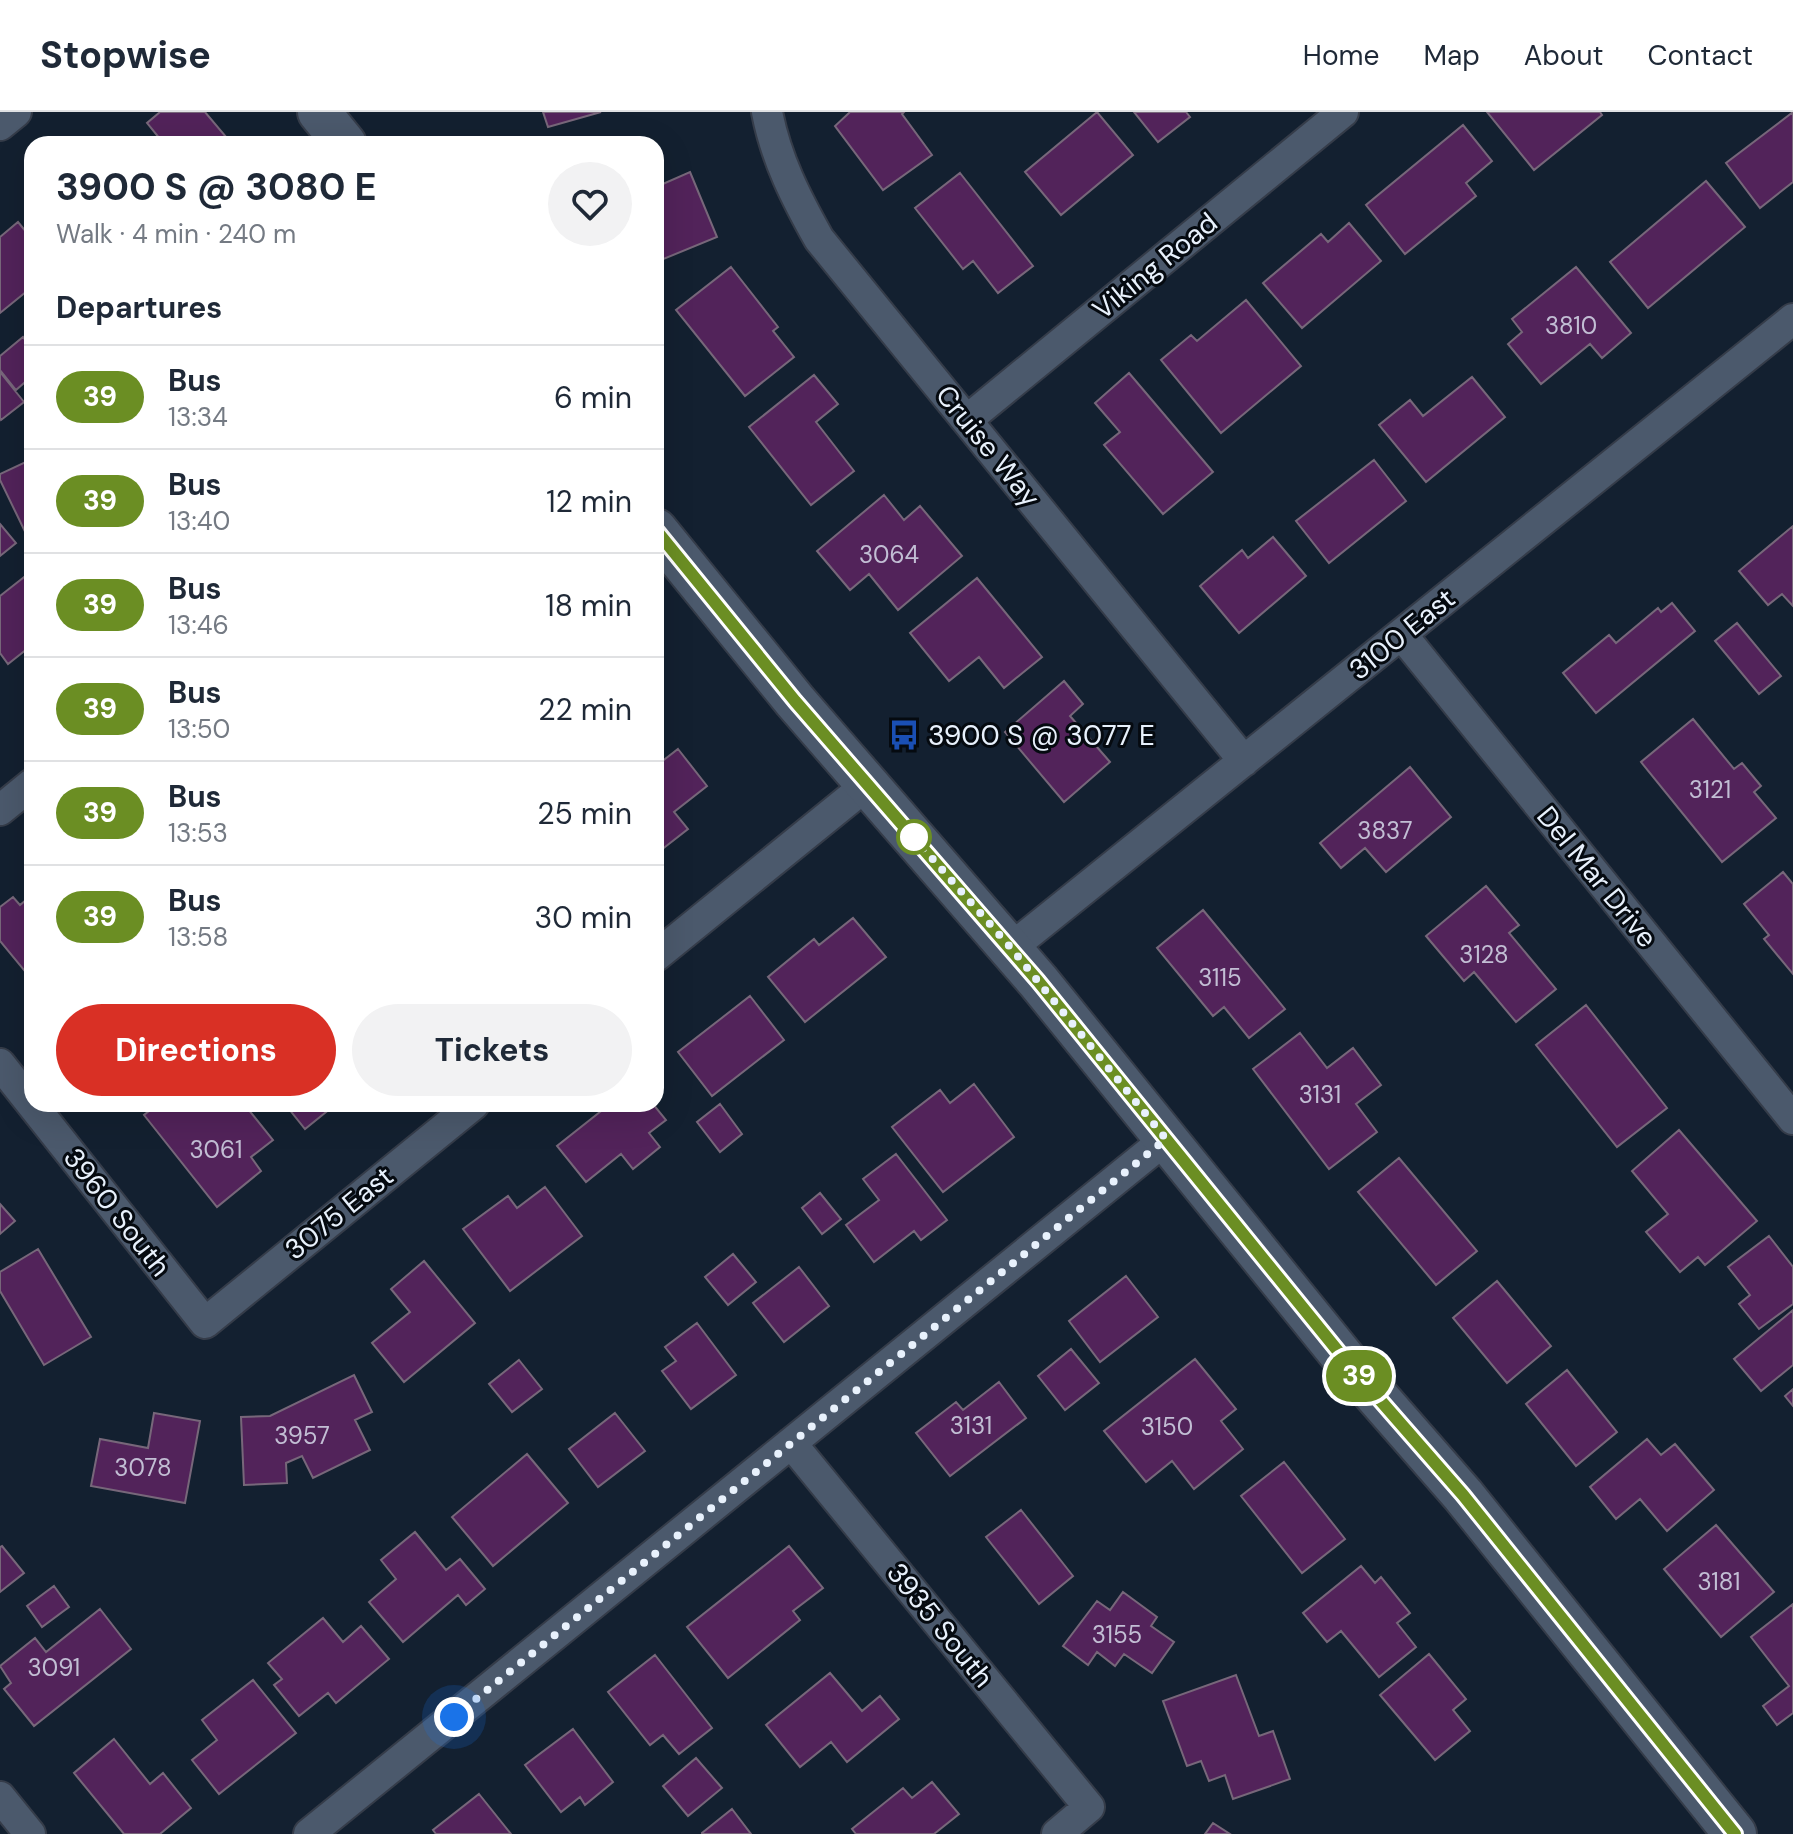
<!DOCTYPE html>
<meta charset="utf-8">
<style>
:root{--surface:#fff;--page:#f2f2f3;--text:#1f2937;--muted:#747a83;--line:#e0e1e3;--accent:#d93025}
body{margin:0;font-family:"DM Sans",sans-serif;background:var(--page);color:var(--text);height:100vh;display:flex;flex-direction:column;font-size:30px;white-space:nowrap}
*{box-sizing:border-box;margin:0}
p{font-size:26px;color:var(--muted)}
.icon{flex:none;width:44px;height:44px;fill:none;stroke:currentColor;stroke-width:2;stroke-linecap:round;stroke-linejoin:round}
.map{position:relative;flex:1;overflow:hidden}
.sheet{position:absolute;left:24px;top:24px;width:640px;height:976px;display:flex;flex-direction:column;background:var(--surface);border-radius:24px;box-shadow:0 8px 32px #0002}
.sheet>*{flex:none}
.badge{padding:0 16px;border-radius:26px;font-size:28px;line-height:52px}
.you{position:absolute;width:40px;height:40px;margin:-20px;border:6px solid #fff;border-radius:50%;background:#1a73e8;box-shadow:0 0 0 12px #1a73e833}
.map>.badge{position:absolute;translate:-50% -50%;box-shadow:0 0 0 4px #fff}
h2{padding:0 32px;font-size:30px;line-height:72px}
.round{display:grid;place-items:center;flex:none;width:84px;height:84px;border-radius:42px;background:var(--page)}
.head{display:flex;align-items:center;justify-content:space-between;height:136px;padding:0 32px}
h1{font-size:38px;font-weight:700;line-height:60px}
.action{display:flex;gap:16px;margin-top:auto;padding:16px 32px}
.action a{flex:1;height:92px;border-radius:48px;background:var(--accent);color:#fff;font-size:32px;font-weight:700;line-height:92px;text-align:center}
.action a+a{background:var(--page);color:var(--text)}
ul{padding:0;list-style:none}
li{display:flex;align-items:center;gap:24px;height:104px;padding:0 32px;border-top:2px solid var(--line)}
li div{flex:1}
li b{display:block;font-size:30px}
li em{font-style:normal}
li .badge{min-width:88px;font-weight:700;text-align:center}
header{display:flex;align-items:center;gap:48px;box-sizing:border-box;height:112px;padding:0 40px;background:var(--surface);border-bottom:2px solid var(--line)}
header strong{font-size:38px}
nav{display:flex;gap:44px;margin-inline-start:auto;font-size:28px}
.map>svg:first-child{display:block}
.building{fill:#52235a;stroke:#77677a;stroke-width:2}
.lines{fill:none;stroke-linecap:round;stroke-linejoin:round}
.minor-casing{stroke:#353c49;stroke-width:34}
.secondary-casing{stroke:#353c49;stroke-width:46}
.minor{stroke:#4b596c;stroke-width:30}
.secondary{stroke:#4b596c;stroke-width:42}
.line-casing{stroke:#fff;stroke-width:18}
.line{stroke:#6b8e23;stroke-width:12}
.walk{stroke:#e8f1fc;stroke-width:8;stroke-dasharray:0 14.4}
.stop-dot{fill:#fff;stroke:#6b8e23;stroke-width:4}
.labels{text-anchor:middle;dominant-baseline:central;stroke-width:6;stroke-linejoin:round;paint-order:stroke}
.number-label{font-size:24px;fill:#c2bed4}
.street-label{font-size:28px;fill:#e8f1fc;stroke:#050a10}
.poi-label{font-size:28px;fill:#e8f1fc;stroke:#050a10;text-anchor:start}
</style>
<header>
<strong>Stopwise</strong>
<nav><a>Home</a><a>Map</a><a>About</a><a>Contact</a></nav>
</header>
<div class="map">
<svg width="1793" height="1722" viewBox="0 0 1793 1722">
<rect width="100%" height="100%" fill="#132030"/>
<path class="building" d="M160,0H205L232,32H164L147,11Z
M543,0H601L548,15Z
M850,0H904L902,2L932,43L883,78L835,14Z
M1097,0L1133,43L1061,103L1025,60Z
M1134,0H1186L1190,5L1158,30Z
M1487,0H1600L1602,3L1534,58Z
M1793,0V70L1760,96L1726,51Z
M1463,13L1492,49L1466,71L1476,84L1405,142L1366,93Z
M690,60L717,125L656,150V75Z
M960,61L1033,154L998,181L973,149L963,157L915,96Z
M1706,69L1745,115L1648,196L1610,150Z
M18,110L32,127V175L0,201V125Z
M1349,111L1381,149L1302,216L1263,171L1321,122L1328,130Z
M731,155L778,215L773,219L794,245L745,284L676,198Z
M1576,155L1631,221L1602,246L1590,232L1541,272L1508,232L1522,220L1512,207Z
M1246,188L1301,254L1221,321L1161,248L1191,223L1197,229Z
M23,225L32,236V264L16,278L0,258V244Z
M0,260L24,290L1,308L0,306Z
M1129,261L1213,360L1163,402L1104,333L1120,320L1095,291Z
M814,263L838,292L816,310L854,359L811,393L749,315Z
M1472,265L1505,305L1426,370L1379,313L1410,288L1423,304Z
M32,347V434L0,368V362Z
M1374,348L1406,389L1329,451L1296,409Z
M884,383L904,408L920,394L962,444L898,498L869,462L850,478L817,439Z
M0,412L16,431L0,444Z
M1793,414V494L1782,482L1768,493L1739,459Z
M1273,425L1306,464L1239,521L1200,474L1242,438L1248,446Z
M28,462L32,468V533L8,552L0,541V484Z
M977,466L1042,545L1004,576L979,545L949,569L910,521Z
M1672,491L1695,519L1596,601L1563,561L1609,523L1616,531L1658,496L1661,500Z
M1737,511L1781,564L1759,582L1715,529Z
M1064,569L1083,592L1070,604L1110,650L1064,690L1005,620Z
M1693,607L1734,657L1742,651L1761,674L1754,680L1776,706L1722,750L1641,650Z
M678,637L707,674L674,700L688,717L656,742V654Z
M1410,655L1451,705L1386,760L1365,736L1341,756L1320,731Z
M1783,760L1793,772V862L1764,827L1769,823L1744,792Z
M1486,774L1519,813L1509,821L1556,877L1516,910L1474,860L1464,869L1426,824Z
M32,783V860L28,863L0,829V795L13,785L20,793Z
M1203,798L1285,897L1249,926L1224,895L1213,904L1157,836Z
M853,806L886,845L805,910L768,865L814,827L819,833Z
M750,884L784,928L712,984L678,940Z
M1586,893L1667,996L1617,1035L1536,933Z
M1300,921L1327,956L1353,936L1381,973L1356,992L1377,1020L1329,1057L1253,957Z
M974,972L1014,1025L943,1080L892,1015L940,978L950,991Z
M158,992H244L273,1028L251,1045L261,1059L217,1095L144,1003Z
M285,992H336L305,1017Z
M610,992H653L666,1008L649,1021L660,1035L633,1057L621,1042L586,1070L557,1034Z
M720,992L742,1022L720,1040L697,1010Z
M1679,1018L1757,1109L1705,1153L1698,1145L1680,1160L1646,1120L1668,1102L1632,1059Z
M896,1042L947,1108L921,1128L914,1119L874,1150L846,1113L879,1088L863,1067Z
M1399,1046L1477,1139L1436,1173L1358,1080Z
M545,1075L582,1124L510,1179L463,1117L508,1084L517,1096Z
M820,1081L841,1107L822,1122L802,1096Z
M0,1092L15,1109L0,1122Z
M1769,1124L1793,1155V1192L1759,1217L1739,1192L1750,1183L1728,1155Z
M38,1137L91,1225L44,1253L0,1179V1160Z
M733,1142L756,1170L728,1193L705,1165Z
M424,1149L475,1211L404,1270L372,1231L410,1200L391,1177Z
M799,1155L829,1194L784,1230L753,1191Z
M1126,1164L1158,1205L1100,1250L1069,1209Z
M1497,1169L1551,1234L1507,1271L1453,1206Z
M1793,1198V1253L1761,1279L1734,1247Z
M697,1211L736,1263L691,1297L662,1259L676,1249L665,1235Z
M1071,1237L1099,1271L1065,1298L1038,1264Z
M1195,1247L1236,1297L1221,1309L1243,1337L1194,1377L1172,1349L1146,1370L1104,1319Z
M519,1248L542,1277L512,1300L489,1272Z
M1567,1258L1617,1320L1576,1354L1526,1292Z
M354,1263L372,1300L355,1308L370,1338L313,1366L302,1344L286,1351L287,1371L244,1373L241,1305L270,1304Z
M999,1270L1026,1306L950,1364L916,1321L956,1290L963,1298Z
M1793,1277V1294L1785,1284Z
M154,1301L200,1309L185,1391L91,1374L100,1327L148,1336Z
M615,1301L645,1339L598,1375L569,1337Z
M1647,1327L1661,1343L1675,1332L1714,1378L1667,1419L1640,1387L1616,1407L1590,1375Z
M527,1342L568,1391L493,1454L452,1405Z
M1284,1350L1345,1427L1302,1461L1241,1384Z
M1021,1398L1073,1464L1039,1492L986,1425Z
M1716,1413L1774,1480L1721,1525L1664,1457Z
M415,1420L446,1458L460,1447L485,1477L466,1493L458,1483L403,1530L369,1490L396,1467L381,1448Z
M2,1434L24,1461L0,1480V1435Z
M789,1434L823,1476L793,1499L800,1508L728,1566L687,1515Z
M1361,1454L1375,1471L1381,1465L1410,1501L1397,1511L1416,1535L1379,1565L1341,1519L1327,1530L1303,1501Z
M54,1474L69,1495L42,1515L27,1494Z
M1123,1480L1157,1505L1151,1514L1174,1530L1152,1561L1124,1542L1115,1554L1097,1540L1088,1553L1063,1534L1097,1489L1110,1498Z
M1793,1492V1601L1777,1613L1763,1594L1789,1574L1751,1525Z
M100,1497L131,1537L34,1614L4,1577L11,1571L0,1554L35,1526L46,1540Z
M323,1506L343,1530L361,1514L389,1547L336,1591L328,1581L299,1604L274,1573L282,1567L268,1551Z
M1429,1542L1466,1587L1453,1598L1470,1619L1435,1648L1380,1583Z
M655,1543L712,1616L679,1642L663,1623L650,1633L608,1580Z
M830,1561L862,1599L880,1584L899,1607L847,1650L831,1630L800,1655L766,1613Z
M1236,1563L1259,1624L1273,1619L1290,1667L1233,1687L1225,1663L1209,1669L1201,1649L1187,1654L1163,1589Z
M253,1568L296,1621L219,1682L192,1648L217,1628L202,1608Z
M573,1617L613,1670L585,1693L580,1685L561,1700L525,1653Z
M114,1627L150,1672L163,1661L191,1696L160,1722H124L74,1661Z
M696,1646L722,1676L688,1704L663,1674Z
M932,1670L959,1702L934,1722H856L852,1717L903,1676L912,1686Z
M479,1682L511,1722H436L433,1718Z
M732,1697L751,1722H702V1721Z
M1213,1711L1230,1722H1205Z"/>
<g class="lines">
<g class="minor-casing">
<path id="minor" d="M767,0C776,47 796,86 819,127L1244,649
M0,13L16,0
M967,308L1343,0
M1402,523L1793,1007
M0,698L32,672
M1011,836L1793,207
M656,844L868,672
M0,952L205,1211L474,992
M791,1331L1089,1695L1057,1722
M0,1685L30,1722
M309,1722L1166,1027"/>
</g>
<g class="secondary-casing">
<path id="secondary" d="M319,0L345,32
M656,418L795,589L1038,869L1346,1249L1463,1383L1735,1722"/>
</g>
<use href="#minor" class="minor"/>
<use href="#secondary" class="secondary"/>
</g>
<g class="lines">
<g class="line-casing">
<path id="line" d="M656,418L795,589L1038,869L1346,1249L1463,1383L1735,1722"/>
</g>
<use href="#line" class="line"/>
<path class="walk" d="M454,1605L1166,1027L1011,836L908,719L914,725"/>
</g>
<defs>
<g id="bus-bare" transform="scale(2.4)"><path d="M-5-6H5V4H4V6H2V4H-2V6H-4V4H-5ZM-3.5-4V0h7V-4ZM-3.5 1.2v1.5H-2V1.2ZM2 1.2v1.5H3.5V1.2Z" fill="#1a4fb4" stroke="#050a10" stroke-width="2.5" paint-order="stroke"/></g>
</defs>
<g fill-rule="evenodd">
<use href="#bus-bare" x="904" y="623"/>
</g>
<circle class="stop-dot" cx="914" cy="725" r="16"/>
<g class="labels">
<g class="number-label">
<text x="1571" y="213">3810</text>
<text x="889" y="442">3064</text>
<text x="1710" y="677">3121</text>
<text x="1385" y="718">3837</text>
<text x="1484" y="842">3128</text>
<text x="1220" y="865">3115</text>
<text x="1320" y="982">3131</text>
<text x="216" y="1037">3061</text>
<text x="971" y="1313">3131</text>
<text x="1167" y="1314">3150</text>
<text x="302" y="1323">3957</text>
<text x="143" y="1355">3078</text>
<text x="1719" y="1469">3181</text>
<text x="1117" y="1522">3155</text>
<text x="54" y="1555">3091</text>
</g>
<g class="street-label">
<text transform="translate(1155 154) rotate(-39)">Viking Road</text>
<text transform="translate(988 334) rotate(51)">Cruise Way</text>
<text transform="translate(1402 522) rotate(-39)">3100 East</text>
<text transform="translate(1597 765) rotate(51)">Del Mar Drive</text>
<text transform="translate(117 1100) rotate(52)">3960 South</text>
<text transform="translate(339 1101) rotate(-39)">3075 East</text>
<text transform="translate(940 1513) rotate(51)">3935 South</text>
</g>
<g class="poi-label">
<text x="928" y="623">3900 S @ 3077 E</text>
</g>
</g>
</svg>
<div class="you" style="left:454px;top:1605px"></div>
<b class="badge" style="left:1359px;top:1264px;background:#6b8e23;color:#fff">39</b>
<section class="sheet">
<div class="head"><div><h1>3900 S @ 3080 E</h1><p>Walk · 4 min · 240 m</p></div><a class="round"><svg class="icon" aria-label="heart" viewBox="0 0 24 24"><path d="M12 20l-8-8c-3-5 5-10 8-4 3-6 11-1 8 4z"/></svg></a></div>
<h2>Departures</h2>
<ul>
<li><span class="badge" style="background:#6b8e23;color:#fff">39</span><div><b>Bus</b><p>13:34</p></div><em>6 min</em></li>
<li><span class="badge" style="background:#6b8e23;color:#fff">39</span><div><b>Bus</b><p>13:40</p></div><em>12 min</em></li>
<li><span class="badge" style="background:#6b8e23;color:#fff">39</span><div><b>Bus</b><p>13:46</p></div><em>18 min</em></li>
<li><span class="badge" style="background:#6b8e23;color:#fff">39</span><div><b>Bus</b><p>13:50</p></div><em>22 min</em></li>
<li><span class="badge" style="background:#6b8e23;color:#fff">39</span><div><b>Bus</b><p>13:53</p></div><em>25 min</em></li>
<li><span class="badge" style="background:#6b8e23;color:#fff">39</span><div><b>Bus</b><p>13:58</p></div><em>30 min</em></li>
</ul>
<div class="action"><a>Directions</a><a>Tickets</a></div>
</section>
</div>
